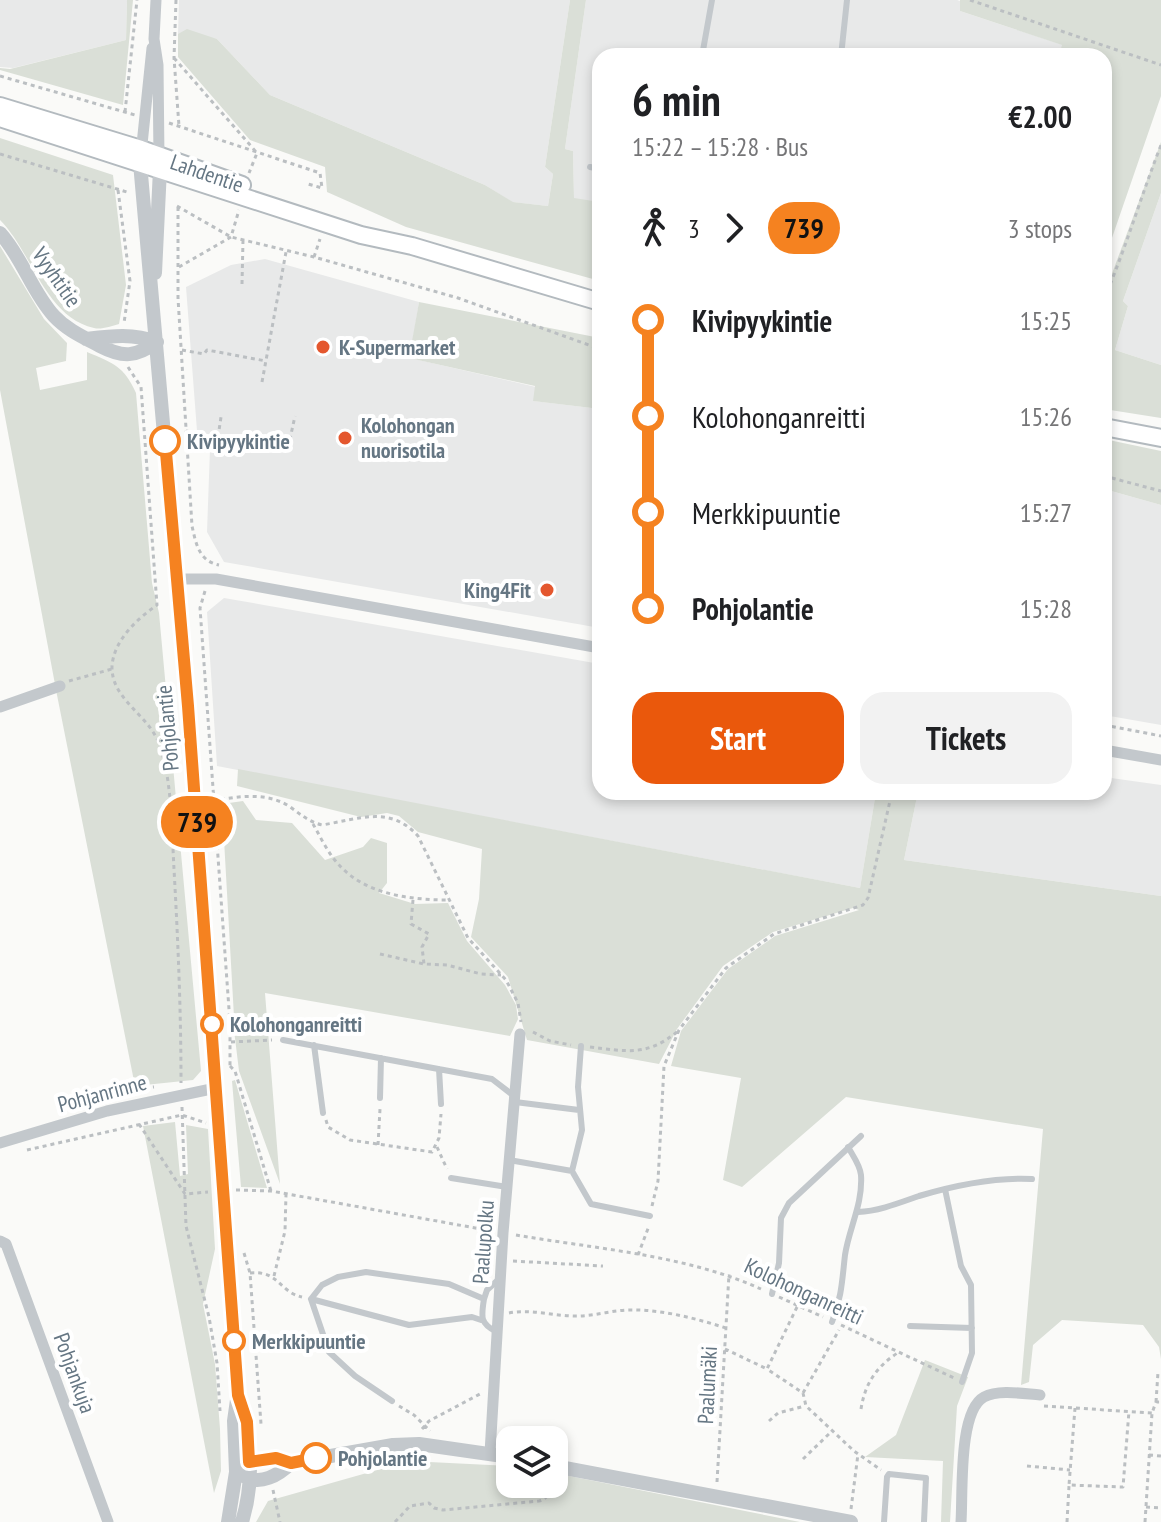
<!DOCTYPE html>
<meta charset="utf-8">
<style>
:root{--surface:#fff;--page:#f2f2f2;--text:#202124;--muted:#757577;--accent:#ea580c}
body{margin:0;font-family:"PT Sans Narrow",sans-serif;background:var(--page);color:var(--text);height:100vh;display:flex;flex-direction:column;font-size:30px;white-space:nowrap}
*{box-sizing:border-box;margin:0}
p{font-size:26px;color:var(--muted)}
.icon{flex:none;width:44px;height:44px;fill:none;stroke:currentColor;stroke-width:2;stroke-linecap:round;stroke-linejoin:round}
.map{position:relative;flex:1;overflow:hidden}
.side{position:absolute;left:592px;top:48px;width:520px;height:752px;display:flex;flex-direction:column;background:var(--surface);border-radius:24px;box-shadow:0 4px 12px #0003}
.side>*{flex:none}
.badge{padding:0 16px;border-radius:26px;font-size:28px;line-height:52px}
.buttons{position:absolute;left:496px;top:1426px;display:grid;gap:16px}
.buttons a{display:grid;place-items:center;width:72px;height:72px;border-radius:16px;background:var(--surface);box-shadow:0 4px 12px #0003;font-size:40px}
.map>.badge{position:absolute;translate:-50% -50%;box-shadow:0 0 0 4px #fff}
.legs{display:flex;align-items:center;gap:12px;height:88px;padding:0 40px;font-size:26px}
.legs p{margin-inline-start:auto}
.overview{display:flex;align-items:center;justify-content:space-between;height:136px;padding:0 40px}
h1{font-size:44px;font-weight:800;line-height:60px}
.action{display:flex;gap:16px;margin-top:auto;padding:16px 40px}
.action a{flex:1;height:92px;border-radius:24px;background:var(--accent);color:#fff;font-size:32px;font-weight:800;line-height:92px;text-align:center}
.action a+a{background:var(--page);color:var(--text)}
ul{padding:0 40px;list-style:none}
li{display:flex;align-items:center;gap:28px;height:96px;font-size:30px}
li i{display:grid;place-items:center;width:12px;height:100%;margin:0 10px;background:currentColor}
li i::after{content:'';width:20px;height:20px;margin:-10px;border:6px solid;border-radius:50%;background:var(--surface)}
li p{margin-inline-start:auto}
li:first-child i{background:linear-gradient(#0000 50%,currentColor 0)}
li:last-child i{background:linear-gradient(currentColor 50%,#0000 0)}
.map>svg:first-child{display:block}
.built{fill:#e8e9e9}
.green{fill:#dadfd7}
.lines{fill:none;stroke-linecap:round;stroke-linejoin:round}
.secondary-casing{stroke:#b3babf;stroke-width:20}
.path{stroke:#bbbfc2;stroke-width:3;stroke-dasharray:4 4;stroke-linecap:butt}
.service{stroke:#c3c8cc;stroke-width:6}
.minor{stroke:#c3c8cc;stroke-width:11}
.tertiary{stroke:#c3c8cc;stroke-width:14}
.secondary{stroke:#fff;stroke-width:16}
.tertiary-bridge{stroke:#c3c8cc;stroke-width:14}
.line-1-casing{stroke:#fff;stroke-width:18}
.line-1{stroke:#f58220;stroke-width:12}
.poi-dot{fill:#e4572e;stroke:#fff;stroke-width:3}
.stop-1-dot{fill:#fff;stroke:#f58220;stroke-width:4}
.labels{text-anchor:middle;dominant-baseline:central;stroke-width:8;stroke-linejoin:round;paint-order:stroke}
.street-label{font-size:22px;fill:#657683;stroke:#fff}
.poi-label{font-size:22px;font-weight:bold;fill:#657683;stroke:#fff;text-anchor:start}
.stop-label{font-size:22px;font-weight:bold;fill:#657683;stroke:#fff;text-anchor:start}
</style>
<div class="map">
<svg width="1161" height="1522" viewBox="0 0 1161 1522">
<rect width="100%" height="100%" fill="#fafaf8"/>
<path class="built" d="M0,0H127L126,40L13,68L0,67Z
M179,0H570L545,167L553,174L548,206L512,202L485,185L270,95L217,39L178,34Z
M586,0H957L960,1V11L1063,45L1059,56H600V202L574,199L573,151L565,149Z
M1161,193V365L1115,350L1128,306L1123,301Z
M265,259L419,302L410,358L536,387L534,401L600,409V628L224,562L207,532L210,449L198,444L186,287L231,265Z
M1104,489L1161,505V725L1104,715Z
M224,598L600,664V792H876L860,888L217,766L207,612Z
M1104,777L1161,785V896L904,860L918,792H1104Z"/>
<path class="green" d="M127,0H133L123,105L0,70V68L10,69L126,40Z
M570,0H586L565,149L573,151L574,198L600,202V281L406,227L327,192L325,167L250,140L178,57V34L187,29L217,39L270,95L485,185L513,202L548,206L553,174L545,167Z
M960,0H1161V96L1104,261V56H1059L1062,45L960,11Z
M0,138L113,175L126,285L119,324C111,326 101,330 94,328C45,317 32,252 0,220Z
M1161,142V193L1123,301L1128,306L1115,350L1161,365V418L1104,409V295Z
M0,246L44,319L67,343L66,361L36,368L40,390L87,380V352C113,363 124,366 136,393L152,583L159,613L201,1071L193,1080L135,1086L57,695L0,390Z
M419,302L600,338V409L533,401L535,386L409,358Z
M1104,439L1161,451V505L1104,489Z
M238,769L860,888L876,792H918L904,860L1161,896V1359L1159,1347L1143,1325L1062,1320L1033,1345L1029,1382L1021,1385L1043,1129L846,1097L742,1187L723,1180L741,1078L671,1066L681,1031L728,969L775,936L859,910L853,908L773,932L723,966L677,1029L659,1064L527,1040L508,977L471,937L479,899L482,849L418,832L399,816L387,813L361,817L237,786Z
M243,801L256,820L292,823L325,860L363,847L371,838L387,843V883L379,893L415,904L448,903L467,941L505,985L516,1005L518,1019L510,1036L265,993L280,1184L239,1071L234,1030L240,1028L239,1017H234L222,804Z
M235,1080L267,1188L241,1187L232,1081Z
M175,1122L180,1176L188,1174L186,1125L208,1129L215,1249L203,1304L215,1364L220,1429L221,1471L214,1493L143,1126Z
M925,1360L968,1377L957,1406L950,1522H941L943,1461L865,1457L896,1435Z
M409,1461L510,1466V1484H554V1473L800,1522H256L268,1501Z"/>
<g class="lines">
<g class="secondary-casing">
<path id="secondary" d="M0,106L141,149L242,185
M0,118L361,235L412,246L600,302
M1104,427L1161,438"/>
</g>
<path class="path" d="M176,0L174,58L179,126
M970,0L1161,65
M174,58L257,153L249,173
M0,76L135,115
M125,112L137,0
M169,123L320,173L322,188L308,184
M0,154L127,192
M118,190L130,281L124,323
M177,206L231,237L314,257L458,298L600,349
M178,207V298L192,526C196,544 199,561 219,565
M314,257L320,239
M179,267L231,237L239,210
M242,284L243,240
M1104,299C1126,248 1141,196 1161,145
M182,350L204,354L207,350L266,361
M128,367L141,387L157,605C137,619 114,640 112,666C111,697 143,712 156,737C160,743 162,753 164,760C172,794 172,834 174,869C178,941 181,1011 181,1083
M262,382L286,252
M186,431L288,448L295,416
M218,437L221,417
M1104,476L1161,491
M205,591L200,608L230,1023V1069
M69,681L112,669
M1104,725L1161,736
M213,801C239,796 266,792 289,806C300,814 309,822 322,825C359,819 390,805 418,836L468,938L506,980L518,1003L521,1022
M313,824C321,838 329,855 340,866C367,895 412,900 450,900
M413,900L411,924L429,934L422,947L424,964
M380,954L424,964L447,965L481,974L501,975
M533,1032L550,1041L571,1045
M231,1042L272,1040
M590,1047C626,1051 646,1057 677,1032
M230,1066L235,1071L271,1191
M106,1096L130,1089L154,1087
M182,1107L186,1226L209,1317L217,1363L220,1411
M326,1120L328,1127L350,1140L432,1152L439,1138L441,1114
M139,1124L185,1194L208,1192
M378,1145L380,1109
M437,1147L447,1169
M27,1150L182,1115L206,1123
M236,1190L271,1191L492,1231
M652,1206L658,1181L664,1066L679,1030L726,968L774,934L863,905L868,898L892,792
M516,1235C597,1249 686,1255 761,1289
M244,1253L250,1273L261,1424
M638,1255L649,1226
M513,1261L603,1266
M250,1273C279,1270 279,1292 302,1297
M274,1276L285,1231L286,1194
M779,1297L823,1317
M797,1307L767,1369L803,1393L806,1406L854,1451L881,1470
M509,1313C529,1309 551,1315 571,1316C591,1317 608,1311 627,1310C661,1309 694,1318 726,1328
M841,1325L954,1378
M725,1349L767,1369
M803,1393L839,1330
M1156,1402L1158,1372
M399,1406L414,1415L430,1431
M1044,1406L1152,1413
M1075,1408L1069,1485L1123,1487L1129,1411
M861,1409C865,1383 877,1366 899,1352
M769,1421L778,1413L805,1406
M422,1429L429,1421L480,1394
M1149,1455L1161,1456
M803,1459L832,1431
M1027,1466L1070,1470
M717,1482L729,1274
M273,1490L280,1522
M1146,1507L1161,1508
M851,1509L858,1454
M395,1522L410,1506L429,1503L434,1508L443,1510L539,1501C548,1499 549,1493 551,1484
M1067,1522L1069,1486
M1145,1522L1152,1413L1156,1402H1161"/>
<path class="service" d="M702,56L712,0
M841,56L847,0
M590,167L600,169
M283,1040L492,1079L514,1096
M314,1045L323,1113
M439,1069L441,1104
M380,1098L381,1058
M515,1102L579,1110
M509,1160L572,1171L582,1130L578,1087L581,1046
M572,1171L591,1204L650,1216
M451,1178L507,1187
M945,1189L961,1266L971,1285L972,1353L962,1382
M858,1212C879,1211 899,1203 919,1196C956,1185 993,1177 1032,1179
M772,1294L779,1263L781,1218L789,1203L861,1136
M311,1299L322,1285L338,1277L366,1272L449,1284L484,1299L487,1290L499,1279
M311,1299L409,1325L472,1317L481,1320
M311,1299L329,1352L355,1376L392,1401
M484,1299C481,1317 480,1324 497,1332
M832,1322C842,1296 842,1281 845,1255C849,1228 863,1204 861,1175C860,1165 853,1156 848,1147
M910,1326L972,1328
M884,1522L887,1477L889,1474L926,1478L924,1522"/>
<path class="minor" d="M156,0L154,39L158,65L159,159
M141,154L152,48
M176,579H216L600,648
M0,707L60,686
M1104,750L1161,760
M0,1143L107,1111L216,1088
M0,1241L6,1244L108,1522
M490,1453L503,1233L520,1034
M961,1522C963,1494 958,1411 984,1397C999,1389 1025,1394 1040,1395"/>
<path class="tertiary" d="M140,163L188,706L222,1170
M0,233C22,257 32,292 54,316C67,330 83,337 100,346C123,358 136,357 157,342
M155,273L160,169
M86,339C111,336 133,333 157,342
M225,1210L238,1395C251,1436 255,1480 242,1522
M554,1466L851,1522
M236,1472C253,1458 270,1456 291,1463L393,1445L419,1444L510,1457
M244,1476C260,1486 279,1475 291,1463
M228,1522L236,1472L234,1421L237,1400"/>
<use href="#secondary" class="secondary"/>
<path class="tertiary-bridge" d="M222,1170L225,1210"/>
</g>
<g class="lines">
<g class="line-1-casing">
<path id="line-1" d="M165,441L188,706L238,1395L247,1422L249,1462L276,1458L291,1463L316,1458"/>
</g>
<use href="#line-1" class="line-1"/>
</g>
<g class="poi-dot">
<circle cx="323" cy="347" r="8"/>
<circle cx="345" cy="438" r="8"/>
<circle cx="547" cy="590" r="8"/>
</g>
<g class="stop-1-dot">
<circle cx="165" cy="441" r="14"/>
<circle cx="212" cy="1024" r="10"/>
<circle cx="234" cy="1341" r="10"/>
<circle cx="316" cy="1458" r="14"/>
</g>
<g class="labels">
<g class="street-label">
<text transform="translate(207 173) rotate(19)">Lahdentie</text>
<text transform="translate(57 277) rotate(55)">Vyyhtitie</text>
<text transform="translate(167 728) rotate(-95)">Pohjolantie</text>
<text transform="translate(102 1093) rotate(-15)">Pohjanrinne</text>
<text transform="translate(483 1242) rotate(-86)">Paalupolku</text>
<text transform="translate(804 1291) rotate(25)">Kolohonganreitti</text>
<text transform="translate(75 1373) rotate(70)">Pohjankuja</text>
<text transform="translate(707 1385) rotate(-87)">Paalumäki</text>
</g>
<g class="poi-label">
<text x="339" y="347">K-Supermarket</text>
<text x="361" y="425">Kolohongan<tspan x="361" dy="25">nuorisotila</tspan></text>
<text x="531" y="590" text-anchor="end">King4Fit</text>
</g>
<g class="stop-label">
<text x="187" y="441">Kivipyykintie</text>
<text x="230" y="1024">Kolohonganreitti</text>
<text x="252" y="1341">Merkkipuuntie</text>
<text x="338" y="1458">Pohjolantie</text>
</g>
</g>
</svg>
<div class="buttons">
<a><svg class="icon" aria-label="layers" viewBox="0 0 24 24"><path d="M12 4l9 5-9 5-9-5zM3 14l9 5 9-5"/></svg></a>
</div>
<b class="badge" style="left:197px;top:822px;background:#f58220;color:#111">739</b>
<section class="side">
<div class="overview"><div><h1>6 min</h1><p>15:22 – 15:28 · Bus</p></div><b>€2.00</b></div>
<div class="legs"><svg class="icon" aria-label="walk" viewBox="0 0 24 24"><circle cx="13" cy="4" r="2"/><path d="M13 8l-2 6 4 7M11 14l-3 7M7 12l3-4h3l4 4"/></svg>3<svg class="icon" aria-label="forward" viewBox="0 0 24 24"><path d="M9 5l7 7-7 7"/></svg><b class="badge" style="background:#f58220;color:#111">739</b><p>3 stops</p></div>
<ul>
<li><i style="color:#f58220"></i><b>Kivipyykintie</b><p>15:25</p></li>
<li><i style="color:#f58220"></i><span>Kolohonganreitti</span><p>15:26</p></li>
<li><i style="color:#f58220"></i><span>Merkkipuuntie</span><p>15:27</p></li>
<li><i style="color:#f58220"></i><b>Pohjolantie</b><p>15:28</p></li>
</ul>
<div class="action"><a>Start</a><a>Tickets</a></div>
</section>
</div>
